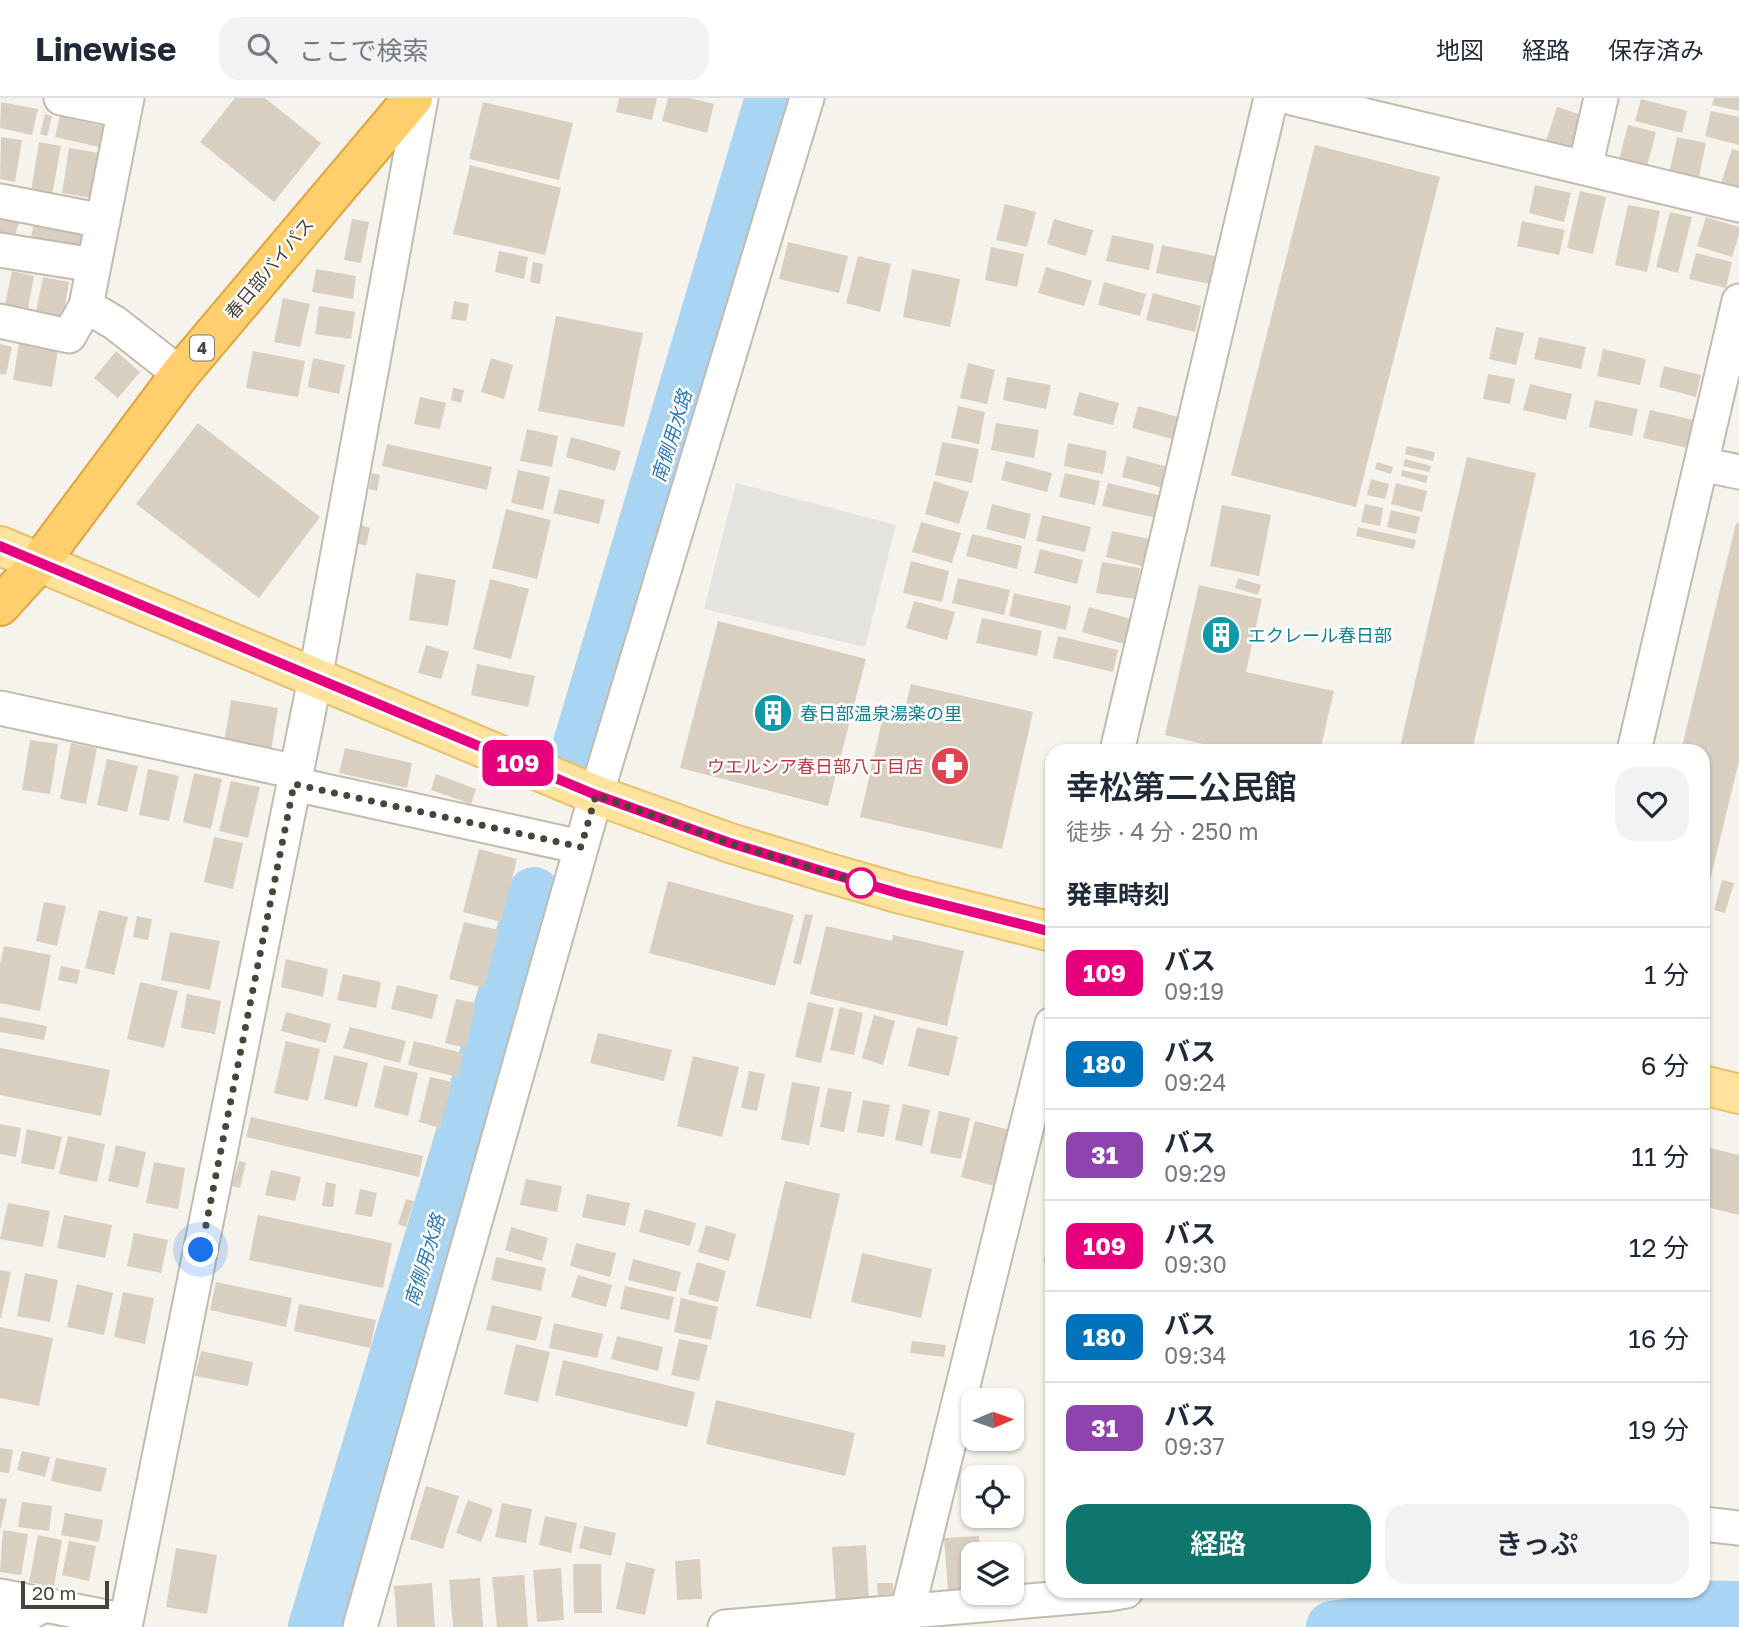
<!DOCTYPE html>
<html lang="ja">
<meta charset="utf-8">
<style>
:root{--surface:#fff;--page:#f2f2f3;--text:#1f2937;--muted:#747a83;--line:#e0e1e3;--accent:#0f766e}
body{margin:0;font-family:"Golos Text","Noto Sans JP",sans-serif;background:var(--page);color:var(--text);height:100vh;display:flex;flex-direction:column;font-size:26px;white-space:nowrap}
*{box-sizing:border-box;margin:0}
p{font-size:23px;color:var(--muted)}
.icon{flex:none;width:38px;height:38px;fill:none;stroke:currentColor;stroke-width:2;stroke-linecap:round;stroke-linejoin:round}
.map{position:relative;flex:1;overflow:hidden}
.sheet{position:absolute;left:1045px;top:646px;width:665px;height:854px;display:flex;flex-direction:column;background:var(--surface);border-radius:21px;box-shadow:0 2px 5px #0004}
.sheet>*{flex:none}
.badge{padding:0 14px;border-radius:10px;font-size:24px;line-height:46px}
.needle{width:46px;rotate:88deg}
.controls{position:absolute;left:961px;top:1290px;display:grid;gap:14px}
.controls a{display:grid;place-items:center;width:63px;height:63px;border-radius:14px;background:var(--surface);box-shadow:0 2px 5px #0004;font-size:35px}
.scale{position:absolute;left:21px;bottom:18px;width:88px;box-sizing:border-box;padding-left:7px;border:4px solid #4b4439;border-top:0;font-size:19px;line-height:24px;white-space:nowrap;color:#4b4439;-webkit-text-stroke:5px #fff;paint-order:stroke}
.you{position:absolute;width:35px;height:35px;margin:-18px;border:5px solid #fff;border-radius:50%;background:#1a73e8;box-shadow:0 0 0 10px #1a73e833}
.map>.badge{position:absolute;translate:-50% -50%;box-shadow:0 0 0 4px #fff}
h2{padding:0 21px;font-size:26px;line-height:63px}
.round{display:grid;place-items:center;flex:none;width:74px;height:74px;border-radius:21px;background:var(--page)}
.summary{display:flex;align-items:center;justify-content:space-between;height:119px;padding:0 21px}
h1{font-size:33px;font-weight:600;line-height:52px}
.cta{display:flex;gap:14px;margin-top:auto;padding:14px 21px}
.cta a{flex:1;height:80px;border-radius:21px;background:var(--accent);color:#fff;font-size:28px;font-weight:600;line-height:80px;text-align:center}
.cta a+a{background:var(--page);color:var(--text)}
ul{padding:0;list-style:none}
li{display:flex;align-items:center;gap:21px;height:91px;padding:0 21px;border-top:2px solid var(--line)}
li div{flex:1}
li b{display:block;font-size:26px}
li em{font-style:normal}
li .badge{min-width:77px;font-weight:700;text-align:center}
header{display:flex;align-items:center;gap:42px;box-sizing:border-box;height:98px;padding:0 35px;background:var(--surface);border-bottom:2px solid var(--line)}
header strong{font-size:33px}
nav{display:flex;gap:38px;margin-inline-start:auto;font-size:24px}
.search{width:490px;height:63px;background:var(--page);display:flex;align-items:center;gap:18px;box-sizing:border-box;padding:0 24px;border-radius:21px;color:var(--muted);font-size:26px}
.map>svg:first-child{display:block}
.parking{fill:#e5e3e0}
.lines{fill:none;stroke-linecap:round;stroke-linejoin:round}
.river{stroke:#a9d4f2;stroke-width:52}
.building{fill:#d8cfc1}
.minor-casing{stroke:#c2bbae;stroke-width:37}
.major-casing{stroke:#e6c16a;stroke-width:42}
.highway-casing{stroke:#e0a43c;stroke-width:42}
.minor{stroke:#fff;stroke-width:33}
.major{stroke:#ffe39c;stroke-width:38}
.highway{stroke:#ffcf6e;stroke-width:38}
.line-casing{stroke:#fff;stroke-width:16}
.line{stroke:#e6007e;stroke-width:10}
.walk{stroke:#4b4439;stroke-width:7;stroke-dasharray:0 12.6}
.stop-dot{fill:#fff;stroke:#e6007e;stroke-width:3.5}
.labels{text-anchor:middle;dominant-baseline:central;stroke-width:5;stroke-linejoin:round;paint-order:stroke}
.shield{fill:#fff;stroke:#817c74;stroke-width:2}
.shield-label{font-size:16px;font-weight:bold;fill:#4b4439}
.street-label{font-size:18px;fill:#4b4439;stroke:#fff}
.culture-label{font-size:18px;fill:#0d838f;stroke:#fff;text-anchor:start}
.health-label{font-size:18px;fill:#be3a42;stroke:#fff;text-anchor:end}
.water-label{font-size:19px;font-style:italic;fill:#2e7ab2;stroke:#fff}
</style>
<header>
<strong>Linewise</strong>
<div class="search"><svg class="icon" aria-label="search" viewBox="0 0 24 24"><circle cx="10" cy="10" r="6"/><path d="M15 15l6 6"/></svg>ここで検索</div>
<nav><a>地図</a><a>経路</a><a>保存済み</a></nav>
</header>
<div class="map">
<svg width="1739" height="1529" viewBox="0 0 1739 1529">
<rect width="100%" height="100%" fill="#f6f3ec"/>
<path class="parking" d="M736,385L896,427L865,549L704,511Z"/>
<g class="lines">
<path class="river" d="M570,676L771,0
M314,1529L534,795
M1332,1529L1452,1511L1611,1507L1739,1509"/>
</g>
<path class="building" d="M235,0H265L321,45L274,104L200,44Z
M619,0H657L652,22L616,14Z
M668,0H690L714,6L707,35L662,23Z
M1714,0H1739V13L1712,7Z
M1641,1L1687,13L1682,35L1635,23Z
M1,4L38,11L32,37L0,30Z
M483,4L573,25L559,82L469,61Z
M1557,9L1585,18L1573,56L1545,46Z
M1711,13L1739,19V47L1705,38Z
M45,16L52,18L47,38L40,36Z
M60,18L103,28L99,49L55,39Z
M1628,27L1656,34L1647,69L1619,62Z
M1,39L22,42L15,84L0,81Z
M1677,39L1706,45L1698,83L1669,76Z
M39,44L61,48L52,97L31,93Z
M1315,47L1440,79L1356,409L1231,377Z
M69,50L99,55L91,100L62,95Z
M1732,51L1739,53V91L1721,85Z
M470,67L561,90L545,157L453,136Z
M1535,87L1571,95L1564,124L1529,115Z
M1580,93L1606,99L1593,156L1567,150Z
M1005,106L1036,114L1027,149L996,142Z
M1628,107L1660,113L1647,174L1615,167Z
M1670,114L1692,119L1678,175L1656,169Z
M0,119L19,124L12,148L0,145Z
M1706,119L1739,129V137L1732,159L1697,148Z
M352,121L369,124L361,165L344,162Z
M1054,121L1093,132L1086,158L1047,146Z
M1522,123L1565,132L1559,157L1517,148Z
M34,125L83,133L79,157L29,148Z
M1112,137L1154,146L1149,172L1106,163Z
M788,144L848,158L839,195L779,181Z
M1162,147L1215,158L1210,186L1156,175Z
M991,149L1024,156L1017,189L985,182Z
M499,153L528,159L524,181L495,174Z
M1696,155L1732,164L1726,190L1689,181Z
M858,158L891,166L880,214L846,205Z
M533,164L543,166L540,186L530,184Z
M1046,169L1092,183L1084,208L1038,195Z
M316,171L356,178L353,201L312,194Z
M912,171L960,181L950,229L903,219Z
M12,173L34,178L26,221L3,216Z
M43,179L69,184L62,224L35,219Z
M1104,184L1146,196L1140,218L1098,207Z
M1153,195L1201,208L1195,234L1146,222Z
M283,200L310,206L300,249L274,244Z
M454,203L469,206L466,223L451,221Z
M319,208L355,214L351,241L315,236Z
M556,218L643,235L624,329L538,313Z
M1496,229L1524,235L1516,267L1489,261Z
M1539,239L1586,249L1581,271L1534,261Z
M19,245L58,252L52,289L13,282Z
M0,246L12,249L6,277L0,276Z
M1603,251L1646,261L1640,287L1597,278Z
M116,253L140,274L118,300L94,280Z
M253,253L305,263L298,299L246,290Z
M313,260L345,267L339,296L308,289Z
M491,260L513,267L504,301L481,294Z
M968,265L995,272L987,306L960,300Z
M1664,268L1701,277L1696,299L1659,289Z
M1488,276L1515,281L1510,306L1483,301Z
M1007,279L1051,287L1046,311L1003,302Z
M1530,286L1572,296L1566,322L1523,312Z
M453,290L464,292L461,305L451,302Z
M1079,294L1119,305L1113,327L1073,317Z
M420,299L446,305L440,331L414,326Z
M1595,302L1638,311L1632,338L1589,329Z
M958,308L985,314L979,346L951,340Z
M1138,308L1178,319L1172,341L1132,330Z
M1650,312L1694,322L1687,350L1643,340Z
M198,325L320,419L259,500L136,406Z
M996,325L1039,332L1034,360L991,352Z
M527,331L558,338L552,369L520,363Z
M571,339L621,353L615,373L566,359Z
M942,344L979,351L972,385L935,377Z
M1068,345L1107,353L1103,376L1064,368Z
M387,346L492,369L487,392L382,368Z
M1407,348L1435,354L1433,363L1405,356Z
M1127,358L1168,369L1163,390L1122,379Z
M1467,359L1536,375L1472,653H1399Z
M1405,361L1431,368L1429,374L1403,368Z
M1006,363L1052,375L1047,394L1001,382Z
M1377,364L1393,369L1391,376L1375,371Z
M518,372L550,379L543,412L511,405Z
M1402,372L1428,378L1426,385L1401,378Z
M372,375L380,377L377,393L369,391Z
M1065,375L1100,383L1095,407L1059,399Z
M1371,381L1389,386L1385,401L1367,397Z
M934,383L969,394L959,426L925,416Z
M1108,385L1162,398L1157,420L1102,408Z
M1396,385L1427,393L1422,414L1391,406Z
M559,391L605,402L599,426L553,415Z
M992,406L1031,416L1025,441L986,431Z
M1365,406L1383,410L1380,428L1361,424Z
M1222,407L1271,417L1259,478L1210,468Z
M506,411L551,422L537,481L492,470Z
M1391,412L1420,419L1416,436L1387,429Z
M1042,417L1091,429L1085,454L1036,443Z
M921,424L961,435L952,465L912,454Z
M1736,425L1739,426V663L1704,807L1703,653H1681Z
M361,427L370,430L366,448L357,445Z
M1358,429L1416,442L1414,451L1356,438Z
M1112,433L1149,441L1142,468L1106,459Z
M972,436L1022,448L1017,471L966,458Z
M1040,451L1083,462L1077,486L1034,475Z
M911,463L949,473L942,504L903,495Z
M1102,464L1140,470L1135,501L1096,495Z
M416,475L456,482L448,528L409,522Z
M958,480L1010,492L1004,517L952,505Z
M1238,480L1261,487L1258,497L1235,490Z
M490,481L529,491L511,561L473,551Z
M1199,487L1262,501L1246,574L1334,593L1320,653H1233L1165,637Z
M1014,495L1071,508L1066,532L1009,518Z
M914,503L955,514L947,542L906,530Z
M1089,509L1131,521L1124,546L1082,534Z
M982,520L1042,533L1037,558L976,545Z
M718,523L866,561L828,708L680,670Z
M1058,538L1118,552L1113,574L1053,560Z
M426,547L449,554L441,581L418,575Z
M477,566L535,578L528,609L471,597Z
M911,586L1033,614L1002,751L860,719L885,610L904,615Z
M231,602L278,610L271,653L224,645Z
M30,642L58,646L50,696L22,692Z
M71,645L97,650L86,706L60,701Z
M345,650L412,665L407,690L339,675Z
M107,661L138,668L127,714L97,707Z
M148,671L179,678L169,723L139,717Z
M194,675L222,681L211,731L183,724Z
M436,676L476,691L471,706L431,692Z
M231,683L260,689L248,740L219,733Z
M214,739L243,745L233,791L204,784Z
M479,751L517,761L501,824L463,814Z
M1722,782L1734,785L1725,815L1714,812Z
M668,783L794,817L775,888L649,855Z
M44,804L66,808L57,848L36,843Z
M99,812L128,819L114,877L85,870Z
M805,816L813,817L801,867L793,865Z
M137,818L152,821L148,842L133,839Z
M464,824L499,832L484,890L449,881Z
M826,828L892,843L893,837L964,853L947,928L810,896Z
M170,834L220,843L210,892L161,882Z
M4,848L51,857L40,913L0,905V867Z
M286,861L328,871L323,899L281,889Z
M61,868L80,872L77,886L58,882Z
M343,876L381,884L376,910L337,902Z
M140,884L178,893L164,950L127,941Z
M397,887L438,897L432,921L391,911Z
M187,896L221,903L215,936L181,930Z
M456,901L476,905L466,950L445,945Z
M808,904L834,910L821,965L795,959Z
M840,909L863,915L854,957L830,952Z
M286,914L331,926L326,945L281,933Z
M874,917L895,923L883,967L862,960Z
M0,919L47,928L44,942L0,934Z
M350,929L406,943L400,965L343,950Z
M917,929L958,939L949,978L908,968Z
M598,935L672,952L664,983L590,965Z
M286,943L320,951L308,1003L274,995Z
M414,943L463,955L458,979L408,967Z
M0,950L110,972L101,1018L0,997Z
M334,957L368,965L357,1009L324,1001Z
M693,958L739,969L722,1039L677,1028Z
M384,967L418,975L408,1018L374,1009Z
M749,973L765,976L757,1013L741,1010Z
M430,979L452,984L440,1030L419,1024Z
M792,984L820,989L809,1047L781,1042Z
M828,990L852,994L844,1034L820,1029Z
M1051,1000H1052V1032L1044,1031Z
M863,1002L890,1007L884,1039L857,1034Z
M903,1006L930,1012L922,1048L895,1042Z
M939,1013L970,1020L961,1061L930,1055Z
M251,1019L423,1058L419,1079L246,1039Z
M975,1023L1010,1032L995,1088L961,1079Z
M0,1026L21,1030L16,1059L0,1056Z
M27,1031L62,1039L54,1072L21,1065Z
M68,1038L105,1046L97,1084L59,1076Z
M116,1047L146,1054L138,1090L108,1083Z
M1703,1048L1739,1057V1117L1703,1108Z
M239,1063L246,1065L240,1090L232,1088Z
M154,1064L185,1070L178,1111L146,1105Z
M271,1072L301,1079L295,1103L265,1097Z
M526,1081L562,1088L557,1114L520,1107Z
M785,1083L840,1096L811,1221L756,1208Z
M326,1084L336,1086L333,1109L322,1108Z
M360,1091L377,1095L372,1119L355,1116Z
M587,1096L630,1105L625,1128L582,1119Z
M406,1101L414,1103L406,1129L398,1126Z
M8,1105L50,1113L43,1149L0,1141Z
M645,1111L696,1125L690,1148L639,1134Z
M64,1117L112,1127L105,1160L57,1150Z
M258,1117L392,1145L383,1190L249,1162Z
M706,1127L736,1136L729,1163L698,1154Z
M511,1129L548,1140L542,1163L505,1152Z
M1051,1131H1052V1166L1043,1164Z
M134,1135L168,1142L161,1175L127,1168Z
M576,1145L616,1155L610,1179L570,1168Z
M862,1155L932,1171L921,1220L851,1204Z
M496,1159L546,1170L541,1193L491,1182Z
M633,1161L681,1174L676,1194L628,1182Z
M697,1164L726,1173L718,1204L688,1196Z
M0,1172L11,1174L1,1220H0Z
M25,1175L58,1182L50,1224L17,1218Z
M578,1177L612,1187L606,1209L571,1199Z
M216,1184L292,1200L286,1229L210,1212Z
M77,1186L113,1195L104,1237L67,1229Z
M625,1188L674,1199L669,1222L620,1211Z
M123,1194L154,1200L145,1246L114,1239Z
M681,1200L718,1209L711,1242L674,1234Z
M299,1206L376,1222L370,1250L294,1233Z
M492,1207L542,1219L536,1243L486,1232Z
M554,1225L603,1236L597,1260L549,1250Z
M0,1229L53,1240L39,1308L0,1300Z
M617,1238L663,1249L658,1273L611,1261Z
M679,1241L708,1247L699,1283L671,1277Z
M912,1243L946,1247L944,1259L910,1255Z
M516,1246L550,1254L538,1304L504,1296Z
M201,1253L253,1264L248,1288L195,1278Z
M563,1262L695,1294L687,1329L555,1297Z
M716,1302L855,1335L845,1378L706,1346Z
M0,1350L13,1352L9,1375L0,1374Z
M22,1353L50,1359L45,1379L17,1372Z
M56,1360L107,1370L101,1394L51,1383Z
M1703,1361H1707L1709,1388H1703Z
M426,1388L459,1398L443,1451L410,1441Z
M0,1400L7,1401L1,1430H0Z
M468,1402L493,1411L481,1444L456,1435Z
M22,1404L52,1408L49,1433L18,1429Z
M502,1405L532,1411L526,1445L495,1439Z
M65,1415L103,1422L99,1444L61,1437Z
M545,1418L577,1425L571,1455L539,1447Z
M584,1428L616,1435L611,1458L579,1450Z
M3,1432L28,1436L21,1477L0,1474Z
M38,1437L62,1442L54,1489L29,1484Z
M979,1438L980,1456H973V1491L948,1493L944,1440Z
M69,1443L96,1448L89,1483L62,1477Z
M866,1447L869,1506L836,1507L832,1449Z
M176,1450L217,1457L207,1516L166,1509Z
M700,1461L702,1501L677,1502L675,1463Z
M626,1464L655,1471L645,1517L616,1511Z
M573,1466H601L602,1515H574Z
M561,1470L564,1522L537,1524L533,1472Z
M524,1477L528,1529H497L492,1479Z
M480,1480L483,1529H453L449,1482Z
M432,1485L435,1529H397L394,1488Z
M877,1485H893L894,1502H878Z"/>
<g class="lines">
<g class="minor-casing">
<path id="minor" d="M61,0L124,13
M127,0L86,208L115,225L180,276
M1292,0L1739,107
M1585,70L1601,0
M0,103L103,123
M0,152L94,167
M0,223L69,238L86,208
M1701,366L1739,374
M0,610L297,674
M1117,653L1271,0
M1634,653L1739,203
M294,686L581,749
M1703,1426L1739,1430
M0,1498L126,1523
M907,1515L1052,926
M6,1529L43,1507
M125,1529L315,581L421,0
M360,1529L596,697L807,0
M725,1529L1109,1496L1126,1493"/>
</g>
<g class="major-casing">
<path id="major" d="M0,448L596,697L730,745L822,773L901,796L1052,834
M1703,987L1739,996"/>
</g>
<g class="highway-casing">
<path id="highway" d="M0,508L39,465L180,276L413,0"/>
</g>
<use href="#minor" class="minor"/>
<use href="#major" class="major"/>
<use href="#highway" class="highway"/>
</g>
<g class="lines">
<g class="line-casing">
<path id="line" d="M0,448L596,697L730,745L822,773L901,796L1052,834"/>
</g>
<use href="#line" class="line"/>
<path class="walk" d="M201,1152L294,686L581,749L596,697L730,745L861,785"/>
</g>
<defs>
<g id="building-disc" transform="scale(2.0125)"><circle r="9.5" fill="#0f9aa8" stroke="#fff"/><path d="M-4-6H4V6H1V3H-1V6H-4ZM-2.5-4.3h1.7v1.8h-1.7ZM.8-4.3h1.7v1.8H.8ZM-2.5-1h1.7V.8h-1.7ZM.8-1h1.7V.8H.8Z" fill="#fff"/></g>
<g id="pharmacy-disc" transform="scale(2.0125)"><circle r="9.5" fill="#e0444e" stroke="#fff"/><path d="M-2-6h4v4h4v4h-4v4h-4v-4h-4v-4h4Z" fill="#fff"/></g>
</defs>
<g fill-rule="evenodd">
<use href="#building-disc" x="1221" y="537"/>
<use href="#building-disc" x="773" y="615"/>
<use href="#pharmacy-disc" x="950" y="668"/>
</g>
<circle class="stop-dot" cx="861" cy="785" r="14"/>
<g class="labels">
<rect class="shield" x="190" y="237.5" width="24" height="25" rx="5"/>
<g class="shield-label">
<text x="202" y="250">4</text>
</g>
<g class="street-label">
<text transform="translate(269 170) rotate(-50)">春日部バイパス</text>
</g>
<g class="culture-label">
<text x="1248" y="537">エクレール春日部</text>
<text x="800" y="615">春日部温泉湯楽の里</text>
</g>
<g class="health-label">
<text x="923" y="668">ウエルシア春日部八丁目店</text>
</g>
<g class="water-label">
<text transform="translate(671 338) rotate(-73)">南側用水路</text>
<text transform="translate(424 1162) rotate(-73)">南側用水路</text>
</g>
</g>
</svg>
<div class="controls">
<a><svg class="needle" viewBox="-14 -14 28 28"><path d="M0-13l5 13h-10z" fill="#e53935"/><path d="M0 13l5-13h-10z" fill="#747a83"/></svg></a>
<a><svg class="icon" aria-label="locate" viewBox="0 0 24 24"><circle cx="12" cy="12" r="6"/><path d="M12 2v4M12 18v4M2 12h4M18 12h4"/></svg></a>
<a><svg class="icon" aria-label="layers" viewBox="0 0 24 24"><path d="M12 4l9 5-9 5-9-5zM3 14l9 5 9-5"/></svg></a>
</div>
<div class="scale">20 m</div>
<div class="you" style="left:201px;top:1152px"></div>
<b class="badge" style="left:518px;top:665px;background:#e6007e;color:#fff">109</b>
<section class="sheet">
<div class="summary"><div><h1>幸松第二公民館</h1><p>徒歩 · 4 分 · 250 m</p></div><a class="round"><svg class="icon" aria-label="heart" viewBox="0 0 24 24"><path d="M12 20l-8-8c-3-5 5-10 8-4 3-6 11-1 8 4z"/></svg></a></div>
<h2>発車時刻</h2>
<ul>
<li><span class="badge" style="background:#e6007e;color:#fff">109</span><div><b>バス</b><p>09:19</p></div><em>1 分</em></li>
<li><span class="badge" style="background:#0072bc;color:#fff">180</span><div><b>バス</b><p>09:24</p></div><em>6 分</em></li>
<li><span class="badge" style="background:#8e44ad;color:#fff">31</span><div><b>バス</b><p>09:29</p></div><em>11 分</em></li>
<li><span class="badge" style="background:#e6007e;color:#fff">109</span><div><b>バス</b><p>09:30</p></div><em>12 分</em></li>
<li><span class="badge" style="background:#0072bc;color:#fff">180</span><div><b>バス</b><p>09:34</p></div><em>16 分</em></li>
<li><span class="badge" style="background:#8e44ad;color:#fff">31</span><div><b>バス</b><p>09:37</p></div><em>19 分</em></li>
</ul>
<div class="cta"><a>経路</a><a>きっぷ</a></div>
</section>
</div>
